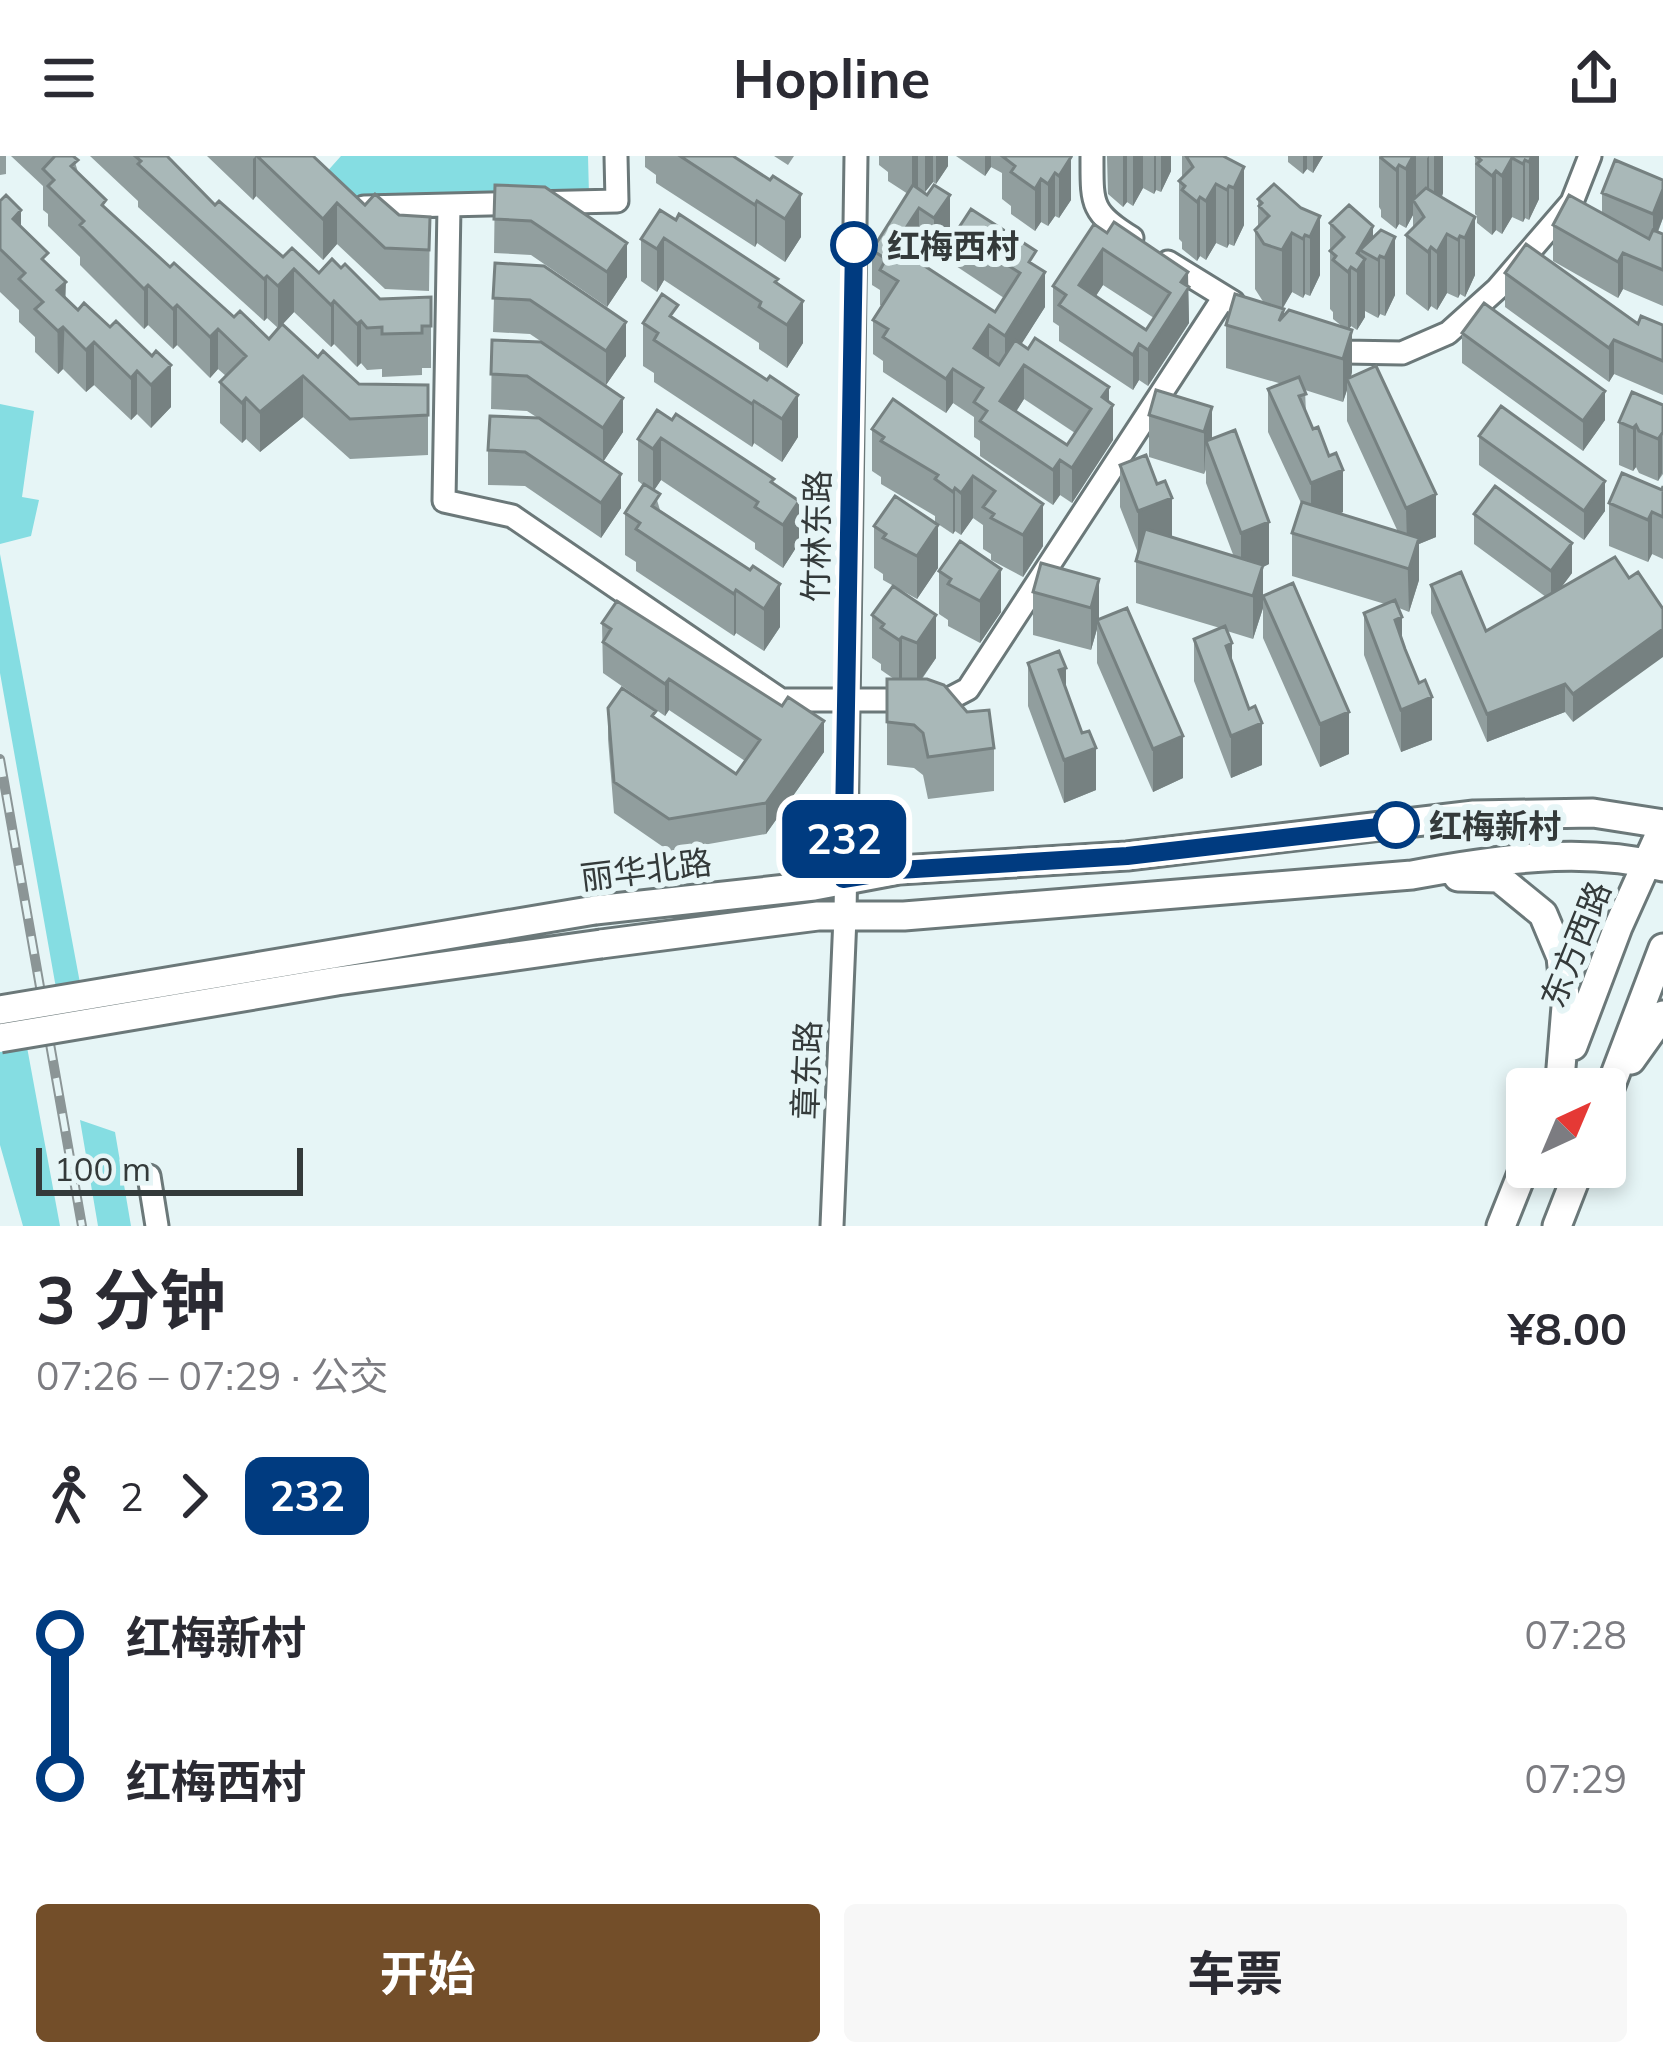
<!DOCTYPE html>
<html lang="zh">
<meta charset="utf-8">
<style>
:root{--surface:#fff;--page:#f7f7f7;--text:#2b2b33;--muted:#7c7c81;--accent:#734e29}
body{margin:0;font-family:Mulish,"Noto Sans SC",sans-serif;background:var(--page);color:var(--text);height:100vh;display:flex;flex-direction:column;font-size:45px;white-space:nowrap}
*{box-sizing:border-box;margin:0}
p{font-size:39px;color:var(--muted)}
.icon{flex:none;width:66px;height:66px;fill:none;stroke:currentColor;stroke-width:2;stroke-linecap:round;stroke-linejoin:round}
.map{position:relative;height:1070px;overflow:hidden}
.side{display:flex;flex-direction:column;background:var(--surface);flex:1}
.side>*{flex:none}
.badge{padding:0 24px;border-radius:18px;font-size:42px;line-height:78px}
.needle{width:78px;rotate:44deg}
.controls{position:absolute;left:1506px;top:912px;display:grid;gap:24px}
.controls a{display:grid;place-items:center;width:120px;height:120px;border-radius:12px;background:var(--surface);box-shadow:0 6px 18px #0003;font-size:60px}
.scale{position:absolute;left:36px;bottom:30px;width:267px;box-sizing:border-box;padding-left:12px;border:6px solid #343a3a;border-top:0;font-size:33px;line-height:42px;white-space:nowrap;color:#343a3a;-webkit-text-stroke:9px #e6f5f6;paint-order:stroke}
.map>.badge{position:absolute;translate:-50% -50%;box-shadow:0 0 0 6px #fff}
.legs{display:flex;align-items:center;gap:18px;height:132px;padding:0 36px;font-size:39px}
.legs p{margin-inline-start:auto}
.summary{display:flex;align-items:center;justify-content:space-between;height:204px;padding:0 36px}
h1{font-size:66px;font-weight:700;line-height:90px}
.primary-button{display:flex;gap:24px;margin-top:auto;padding:24px 36px}
.primary-button a{flex:1;height:138px;border-radius:12px;background:var(--accent);color:#fff;font-size:48px;font-weight:700;line-height:138px;text-align:center}
.primary-button a+a{background:var(--page);color:var(--text)}
ul{padding:0 36px;list-style:none}
li{display:flex;align-items:center;gap:42px;height:144px;font-size:45px}
li i{display:grid;place-items:center;width:18px;height:100%;margin:0 15px;background:currentColor}
li i::after{content:'';width:30px;height:30px;margin:-15px;border:9px solid;border-radius:50%;background:var(--surface)}
li p{margin-inline-start:auto}
li:first-child i{background:linear-gradient(#0000 50%,currentColor 0)}
li:last-child i{background:linear-gradient(currentColor 50%,#0000 0)}
header{display:flex;justify-content:space-between;align-items:center;height:156px;padding:0 36px;background:var(--surface);font-size:54px;font-weight:700}
.map>svg:first-child{display:block}
.green{fill:#85dde2}
.lines{fill:none;stroke-linecap:round;stroke-linejoin:round}
.minor-casing{stroke:#6b7879;stroke-width:27}
.major-casing{stroke:#6b7879;stroke-width:33}
.minor{stroke:#fff;stroke-width:21}
.major{stroke:#fff;stroke-width:27}
.rail-casing{stroke:#8b9596;stroke-width:10}
.rail{stroke:#e6f5f6;stroke-width:6;stroke-dasharray:18;stroke-linecap:butt}
.major-bridge-casing{stroke:#6b7879;stroke-width:33;stroke-linecap:butt}
.major-bridge{stroke:#fff;stroke-width:27}
.wall{fill:#919e9e;fill-rule:evenodd}
.shaded-wall{fill:#768181}
.building{fill:#a9b8b8;stroke:#768181;stroke-width:3;fill-rule:evenodd}
.line-1-casing{stroke:#fff;stroke-width:27}
.line-1{stroke:#003b80;stroke-width:18}
.stop-1-dot{fill:#fff;stroke:#003b80;stroke-width:6}
.labels{text-anchor:middle;dominant-baseline:central;stroke-width:12;stroke-linejoin:round;paint-order:stroke}
.stop-label{font-size:33px;font-weight:bold;fill:#343a3a;stroke:#e6f5f6;text-anchor:start}
.street-label{font-size:33px;fill:#343a3a;stroke:#e6f5f6}
</style>
<header><svg class="icon" aria-label="menu" viewBox="0 0 24 24"><path d="M4 6h16M4 12h16M4 18h16"/></svg>Hopline<svg class="icon" aria-label="share" viewBox="0 0 24 24"><path d="M12 15V3M7 8l5-5 5 5M5 13v7h14v-7"/></svg></header>
<div class="map">
<svg width="1663" height="1070" viewBox="0 0 1663 1070">
<rect width="100%" height="100%" fill="#e6f5f6"/>
<path class="green" d="M341,0H588L589,39L366,44L336,31L324,19Z
M0,248L34,255L22,341L39,344L31,380L0,388Z
M0,398L80,827L56,832L0,517Z
M27,891L60,1070H23L0,989V896Z
M80,964L115,976L131,1070H98Z"/>
<g class="lines">
<g class="minor-casing">
<path id="minor" d="M1092,0C1092,48 1090,56 1132,82
M449,50L444,345L512,360L781,544H947L968,533L1224,141
M364,51L617,45L616,0
M1168,106L1233,146
M1326,190L1345,196L1402,197L1448,177L1497,133L1572,46L1590,0
M149,1020L157,1070
M832,1070L845,761L856,0"/>
</g>
<g class="major-casing">
<path id="major" d="M1458,721L1499,722L1543,758L1561,801L1566,850L1560,924
M595,754L814,730L899,714L1127,700L1474,659L1593,657L1663,668
M601,788L818,760H904L1412,719C1492,704 1582,690 1663,711
M1573,890L1618,771L1663,671
M1631,904L1663,859
M1605,945L1663,792
M1501,1070L1527,1005
M1557,1070L1580,1011"/>
</g>
<use href="#minor" class="minor"/>
<use href="#major" class="major"/>
<g class="rail-casing">
<path id="rail" d="M0,603L82,1070"/>
</g>
<use href="#rail" class="rail"/>
<g class="major-bridge-casing">
<path id="major-bridge" d="M0,854L595,754
M0,882L337,825L601,788"/>
</g>
<use href="#major-bridge" class="major-bridge"/>
</g>
<path class="wall" d="M0,0H6V18L0,19Z
M11,0H73L78,16L106,52L170,111L234,161L269,183L278,172L267,162L264,165L138,51V45L90,0H167L215,49L283,101L319,117L341,112L380,143L431,141V212H422V219L382,221V213L367,214L361,207L357,211L334,188L331,191L294,156L283,168L318,201L359,228L428,229V299L350,303L303,261L260,296L246,283L242,287L220,267V226L226,220L218,213L210,222L177,189L173,193L148,169L144,173L80,109V101L48,70V58L43,54V30Z
M207,0H313L365,49L399,59L430,61L429,135L385,133L337,88L323,104L256,40L253,44Z
M645,0H733L801,81L785,106L757,87L755,91L656,27V19L645,11Z
M774,0H794L788,9Z
M879,0H948V10L936,28L933,26L925,36L918,33L950,73L934,97L919,86L910,100L995,156L1004,142L956,110V76L1036,110L1045,151L1021,188L1109,246L1113,284L1072,347L1060,339L1053,349L980,300V285L974,281V261L953,247L946,257L883,216V205L873,198V164L882,150L880,149V134L872,129V94L908,38L888,25V16L879,9ZM1024,243L1075,277L1067,289L1016,256Z
M956,0H1069L1071,44L1059,62L1055,60L1048,70L1041,66L1035,75L1011,58V50L1002,43V17L991,11L985,20Z
M1107,0H1171V15L1161,36L1156,34L1154,38L1143,32L1133,50L1127,46L1123,51L1108,38Z
M1182,0H1223L1244,11V69L1234,90L1229,88L1227,92L1216,87L1206,104L1200,100L1197,105L1182,93V86L1179,83V25L1182,22Z
M1288,0H1323L1313,17L1307,13L1303,18L1288,6Z
M1379,0H1443V37L1442,41L1475,61V119L1465,141L1460,138L1458,142L1447,137L1437,154L1431,150L1428,155L1406,138V79L1413,72V59L1406,72L1399,68L1396,73L1381,61V54L1379,51Z
M1475,0H1539V43L1529,64L1525,62L1523,66L1512,61L1502,78L1496,74L1492,79L1477,67V60L1475,58Z
M1663,24V62L1658,76L1663,78V150L1623,133L1618,142L1553,105V69L1602,57V37Z
M495,29L627,121L607,151L531,99L494,97Z
M1258,43L1301,52L1320,60V119L1310,140L1305,138L1303,142L1292,136L1283,152L1284,159L1343,171L1333,163V156L1330,153V67L1373,82L1381,74L1395,139L1385,160L1380,158L1378,162L1365,155V161L1357,174L1351,170L1349,173L1352,216L1351,221L1436,381L1419,388V424L1409,456L1399,452L1402,485L1432,584L1401,596L1364,499V457L1385,448L1292,420V377L1301,347L1268,276V233L1282,228L1226,212V169L1264,147L1255,133V74L1258,71ZM1305,234L1343,246L1347,234V265L1398,376L1339,358L1343,356L1329,300L1313,273L1306,257Z
M0,45L48,109L66,142L78,154L84,147L171,251L151,272L137,258L131,264L94,229L86,236L63,213L58,218L35,196V181L19,166V154L0,136Z
M660,54L778,128L803,187L787,212L759,193V187L664,124L657,136L641,125V83Z
M1094,68L1188,130L1189,167L1148,230L1139,224L1133,234L1059,185V170L1053,166V130ZM1103,129L1154,162L1146,174L1096,140Z
M495,107L626,200L606,229L530,178L493,176Z
M1505,117L1638,168L1663,169V239L1614,218L1609,226L1505,151Z
M678,165L767,224L798,281L782,306L754,287L752,291L654,226V217L643,210V167Z
M1462,177L1605,264L1583,295L1462,207Z
M492,184L623,276L603,306L621,352L601,382L525,330L488,329V294L538,262L527,255L491,253Z
M1156,234L1212,283L1269,408L1263,411V452L1253,483L1227,475L1232,508L1262,609L1231,622L1194,525V483L1220,472L1136,447V405L1138,397L1120,351V309L1172,381L1234,401L1206,327V314L1204,318L1149,301V259Z
M1663,249V318L1658,325L1639,317L1636,311L1633,315L1619,309V266Z
M657,254L774,328L799,387L783,412L755,393V387L661,324L654,334L660,354L750,414L780,471L764,495L736,477L734,480L636,415V406L625,399V357L643,329L638,325V283Z
M872,273L1043,348V390L1023,421L991,404V398L983,393V369L973,362L961,379L955,375L953,378L935,366V360L881,328V321L872,315Z
M1479,280L1605,355L1584,384L1479,309Z
M1663,330V403L1652,398L1648,406L1609,390V347L1662,334Z
M1474,358L1572,417L1560,433L1615,401L1573,566L1565,556L1487,586L1431,457V429L1486,475L1546,441L1474,388Z
M874,370L938,412L917,443L883,424V418L874,412Z
M939,415L1001,456L980,487L948,470V464L939,458Z
M1099,423V463L1183,622L1153,636L1097,507V473L1091,494L1033,479V436Z
M893,430L936,502L922,523L994,592V635L928,643L923,619L914,612L887,609V523H894L881,514V508L872,502V459Z
M1263,440L1349,598L1320,611L1263,482Z
M602,467L824,596L766,678L669,695L614,657L608,583V552L656,563L736,618L745,605L669,554L665,560L603,517Z
M1028,507L1066,533L1082,577L1096,634L1064,647L1028,550Z"/>
<path class="shaded-wall" d="M256,0V40L253,44V3Z
M912,0H918V32L912,41Z
M925,0H933V26L925,36Z
M936,0H948V10L936,28Z
M985,0H991V11L985,20Z
M1123,0H1127V46L1123,51Z
M1133,0H1143V32L1133,50Z
M1154,0H1156V34L1154,38Z
M1161,0H1171V15L1161,36Z
M1303,0H1307V13L1303,18Z
M1313,0H1323L1313,17Z
M1413,0H1416V49L1413,44V59L1406,72V13Z
M1429,0V56L1427,60V2Z
M1434,0H1443V37L1434,58Z
M1532,0H1539V43L1529,64V6Z
M1071,1V44L1059,62V20Z
M1512,2V61L1502,78V20Z
M1525,4V62L1523,66V8Z
M1399,9V68L1396,73V14Z
M1244,11V69L1234,90V32Z
M1496,15V74L1492,79V20Z
M1055,17V60L1048,70V28Z
M1041,23V66L1035,75V33Z
M1216,28V87L1206,104V45Z
M1229,30V88L1227,92V34Z
M1663,33V62L1653,87V58Z
M801,38V81L785,106V63Z
M950,39V73L934,97V62Z
M1200,41V100L1197,105V46Z
M757,45V87L755,91V49Z
M337,47V88L323,104V63Z
M919,52V86L894,125V90Z
M21,54V96L13,63Z
M1320,60V119L1310,140V81Z
M1475,61V119L1465,141V82Z
M1373,70V101L1360,94V111L1365,103V161L1357,174V97Z
M1292,77V136L1282,153V94Z
M1447,78V137L1437,154V96Z
M1305,79V138L1303,142V83Z
M1460,80V138L1458,142V84Z
M1395,81V139L1385,160V102Z
M664,82V124L657,136V93Z
M627,87V121L607,151V116Z
M1431,91V150L1428,155V96Z
M1103,93V129L1079,165V129Z
M1623,97V133L1618,142V106Z
M1380,100V158L1378,162V104Z
M1351,111V170L1348,175V116Z
M294,113V156L278,173V130Z
M1045,116V151L1005,214V180Z
M1188,116L1189,167L1148,230V194L1181,126Z
M267,120V162L264,165V123Z
M66,126L63,213L58,218L57,134Z
M148,129V169L144,173V133Z
M334,145V188L331,191V149Z
M803,145V187L787,212V169Z
M177,149V189L173,193V153Z
M361,165V207L357,211V168Z
M626,166V200L606,229V195Z
M989,169V204L974,192Z
M218,173V213L210,222V181Z
M1352,174V216L1349,227L1347,223V234L1343,246V203Z
M1614,184V218L1609,226V192Z
M94,186V229L86,236V194Z
M1139,188V224L1133,234V199Z
M171,209V251L151,272V229Z
M1024,209V243L1000,280V245Z
M953,213V247L946,257V223Z
M137,215V258L131,264V222Z
M303,220V261L260,296V256Z
M1109,231V255L1113,249V284L1072,347V312L1102,241Z
M1605,235V264L1583,295V265Z
M798,239V281L782,306V263Z
M246,242V283L242,287V247Z
M623,242V276L603,306V272Z
M754,245V287L752,291V248Z
M1212,251V293L1206,285L1204,318V276Z
M1636,269V311L1633,315V272Z
M1662,275V317L1658,325V283Z
M661,282V324L653,336V293Z
M1060,304V339L1053,349V314Z
M1343,314V356L1311,369V327Z
M621,318V352L601,382V347Z
M973,320V362L961,379V337Z
M1605,325V355L1584,384V355Z
M955,332V375L953,378V336Z
M1436,338V381L1419,388V424L1409,456L1406,352Z
M1172,342V385L1138,397V355Z
M799,345V387L783,412V369Z
M1043,348V390L1023,421V379Z
M1652,356V398L1648,406V364Z
M1269,366V408L1263,411V452L1253,483V440L1241,419V377Z
M938,369V412L917,443V400Z
M1572,387V417L1551,445V415Z
M1001,413V456L980,487V445Z
M1099,423V465L1097,464V473L1091,494V452Z
M780,428V471L764,495V453Z
M736,434V477L734,480V438Z
M936,459V502L917,529V487Z
M1402,461V504L1395,464Z
M1663,473V501L1573,566V538Z
M902,481V523L899,527V484Z
M1232,487V529L1226,490Z
M1066,512V554L1059,514Z
M669,523V554L665,560V528Z
M1565,528V556L1487,586V558Z
M1432,541V584L1401,596V554Z
M1349,556V598L1320,611V568Z
M824,565V596L766,678V647Z
M1262,567V609L1231,622V580Z
M1183,580V622L1153,636V593Z
M1096,592V634L1064,647V604Z"/>
<path class="building" d="M55,0H73L78,4L71,10L106,44L102,49L170,111L174,107L234,161L240,155L269,183L282,168L318,201L323,195L359,228L428,229V259L350,263L303,220L260,256L246,242L242,247L220,226L246,200L218,173L210,181L177,149L173,153L148,129L144,133L80,69L84,65L48,30L54,24L43,13Z
M135,0H167L215,49L219,45L283,101L292,92L319,117L332,103L341,112L345,108L380,143L431,141V170H422V177L382,178V171L367,172L361,165L357,168L334,145L331,149L294,113L278,130L267,120L264,123L138,8L141,5Z
M257,0H313L365,49L375,38L399,59L430,61L429,94L385,92L337,47L323,63Z
M680,0H733L770,24L773,20L801,38L785,63L757,45L755,49Z
M1002,0H1069L1071,1L1059,20L1055,17L1048,28L1041,23L1035,33L1011,16L1015,10Z
M1186,0H1223L1244,11L1234,32L1229,30L1227,34L1216,28L1206,45L1200,41L1197,46L1182,34L1185,30L1179,25L1193,11Z
M1383,0H1413L1406,13L1399,9L1396,14L1381,2Z
M1476,0H1532L1529,6L1525,4L1523,8L1512,2L1502,20L1496,15L1492,20L1477,8L1481,4Z
M1615,4L1663,24V33L1653,58L1602,37Z
M1274,28L1301,52L1320,60L1310,81L1305,79L1303,83L1292,77L1282,94L1264,88L1255,74L1269,60L1259,50L1262,47L1258,43Z
M495,29L545,31L627,87L607,116L531,65L494,63Z
M913,29L927,39L934,29L950,39L934,62L919,52L894,90L995,156L1020,117L956,76L971,53L1036,95L1029,106L1045,116L1005,180L989,169L974,192L999,209L1015,184L1028,193L1035,182L1109,231L1102,241L1113,249L1072,312L1060,304L1053,314L980,265L987,255L974,246L983,232L953,213L946,223L883,181L888,173L873,164L898,125L880,114L886,103L872,94ZM1024,209L1091,253L1067,289L1000,245Z
M1426,32L1475,61L1465,82L1460,80L1458,84L1447,78L1437,96L1431,91L1428,96L1406,79L1424,61L1413,44Z
M6,39L21,54L13,63L48,97L42,103L66,126L57,134L78,154L84,147L110,171L116,165L152,200L156,195L171,209L151,229L137,215L131,222L94,186L86,194L63,171L58,175L35,153L43,146L19,123L25,117L0,93V45Z
M1569,39L1649,83L1653,74L1663,78V114L1623,97L1618,106L1553,69Z
M1349,49L1373,70L1357,97L1365,103L1357,115L1351,111L1348,116L1333,104L1336,100L1330,95L1344,81L1330,67Z
M660,54L676,64L679,58L778,123L775,126L803,145L787,169L759,151L761,146L664,82L657,93L641,83Z
M1114,66L1188,116L1181,126L1189,131L1148,194L1139,188L1133,199L1059,149L1066,139L1053,130L1094,68L1107,77ZM1103,93L1170,137L1146,174L1079,129Z
M1381,74L1395,81L1385,102L1380,100L1378,104L1360,94Z
M1526,88L1638,168L1641,160L1663,169V205L1614,184L1609,192L1505,117Z
M495,107L544,110L626,166L606,195L530,144L493,142Z
M662,138L678,149L670,160L767,224L770,220L798,239L782,263L754,245L752,248L654,184L658,177L643,167Z
M1235,138L1284,153L1279,165L1289,154L1352,174L1343,203L1226,169Z
M1484,147L1605,235L1583,265L1462,177Z
M492,184L541,186L623,242L603,272L527,220L491,218Z
M1376,210L1436,338L1406,352L1347,223Z
M1299,221L1306,238L1299,240L1313,273L1318,271L1329,300L1336,297L1343,314L1311,327L1268,233Z
M1156,234L1212,251L1204,276L1149,259Z
M1632,236L1663,249V276L1658,283L1639,275L1636,269L1633,272L1619,266Z
M893,243L1043,348L1023,379L991,362L994,358L983,351L995,335L973,320L961,337L955,332L953,336L935,323L938,319L881,285L884,281L872,273Z
M1501,250L1605,325L1584,355L1479,280Z
M657,254L672,264L676,258L774,323L771,326L799,345L783,369L755,351L758,346L661,282L653,293L638,283Z
M490,260L539,262L621,318L601,347L525,296L488,294Z
M1235,274L1269,366L1241,377L1206,285Z
M1146,299L1157,328L1165,325L1172,342L1138,355L1120,309Z
M1622,317L1662,334L1663,330V361L1652,356L1648,364L1609,347Z
M644,328L660,338L652,350L750,414L753,410L780,428L764,453L736,434L734,438L636,373L640,367L625,357Z
M1495,330L1572,387L1551,415L1474,358Z
M895,340L938,369L917,400L883,382L886,378L874,370Z
M1302,346L1419,382L1409,413L1292,377Z
M1145,373L1263,409L1253,440L1136,405Z
M960,385L1001,413L980,445L948,428L951,423L939,415Z
M1615,401L1629,422L1638,416L1663,453V473L1573,538L1565,528L1487,558L1431,429L1461,416L1486,475Z
M1041,407L1099,423L1091,452L1033,436Z
M1293,427L1349,556L1320,568L1263,440Z
M893,430L936,459L917,487L902,481L899,484L881,472L884,468L872,459Z
M1395,444L1402,461L1395,464L1405,493L1419,527L1425,524L1432,541L1401,554L1364,457Z
M617,445L782,550L788,541L824,565L766,647L669,663L614,626L608,552L622,532L656,555L652,560L736,618L760,584L669,523L665,528L603,486L611,473L602,467Z
M1127,452L1183,580L1153,593L1097,464Z
M1225,470L1232,487L1226,490L1249,553L1255,550L1262,567L1231,580L1194,483Z
M1059,495L1066,512L1059,514L1082,577L1089,575L1096,592L1064,604L1028,507Z
M887,523H927L944,529L967,556L989,554L994,592L928,601L923,577L914,569L887,566Z"/>
<g class="lines">
<g class="line-1-casing">
<path id="line-1" d="M854,89L843,723L899,714L1127,700L1396,669"/>
</g>
<use href="#line-1" class="line-1"/>
</g>
<g class="stop-1-dot">
<circle cx="854" cy="89" r="21"/>
<circle cx="1396" cy="669" r="21"/>
</g>
<g class="labels">
<g class="stop-label">
<text x="887" y="89">红梅西村</text>
<text x="1429" y="669">红梅新村</text>
</g>
<g class="street-label">
<text transform="translate(816 380) rotate(-89)">竹林东路</text>
<text transform="translate(646 713) rotate(-7)">丽华北路</text>
<text transform="translate(1575 788) rotate(-68)">东方西路</text>
<text transform="translate(806 914) rotate(-88)">章东路</text>
</g>
</g>
</svg>
<div class="controls">
<a><svg class="needle" viewBox="-14 -14 28 28"><path d="M0-13l5 13h-10z" fill="#e53935"/><path d="M0 13l5-13h-10z" fill="#7c7c81"/></svg></a>
</div>
<div class="scale">100 m</div>
<b class="badge" style="left:844px;top:683px;background:#003b80;color:#fff">232</b>
</div>
<section class="side">
<div class="summary"><div><h1>3 分钟</h1><p>07:26 – 07:29 · 公交</p></div><b>¥8.00</b></div>
<div class="legs"><svg class="icon" aria-label="walk" viewBox="0 0 24 24"><circle cx="13" cy="4" r="2"/><path d="M13 8l-2 6 4 7M11 14l-3 7M7 12l3-4h3l4 4"/></svg>2<svg class="icon" aria-label="forward" viewBox="0 0 24 24"><path d="M9 5l7 7-7 7"/></svg><b class="badge" style="background:#003b80;color:#fff">232</b></div>
<ul>
<li><i style="color:#003b80"></i><b>红梅新村</b><p>07:28</p></li>
<li><i style="color:#003b80"></i><b>红梅西村</b><p>07:29</p></li>
</ul>
<div class="primary-button"><a>开始</a><a>车票</a></div>
</section>
